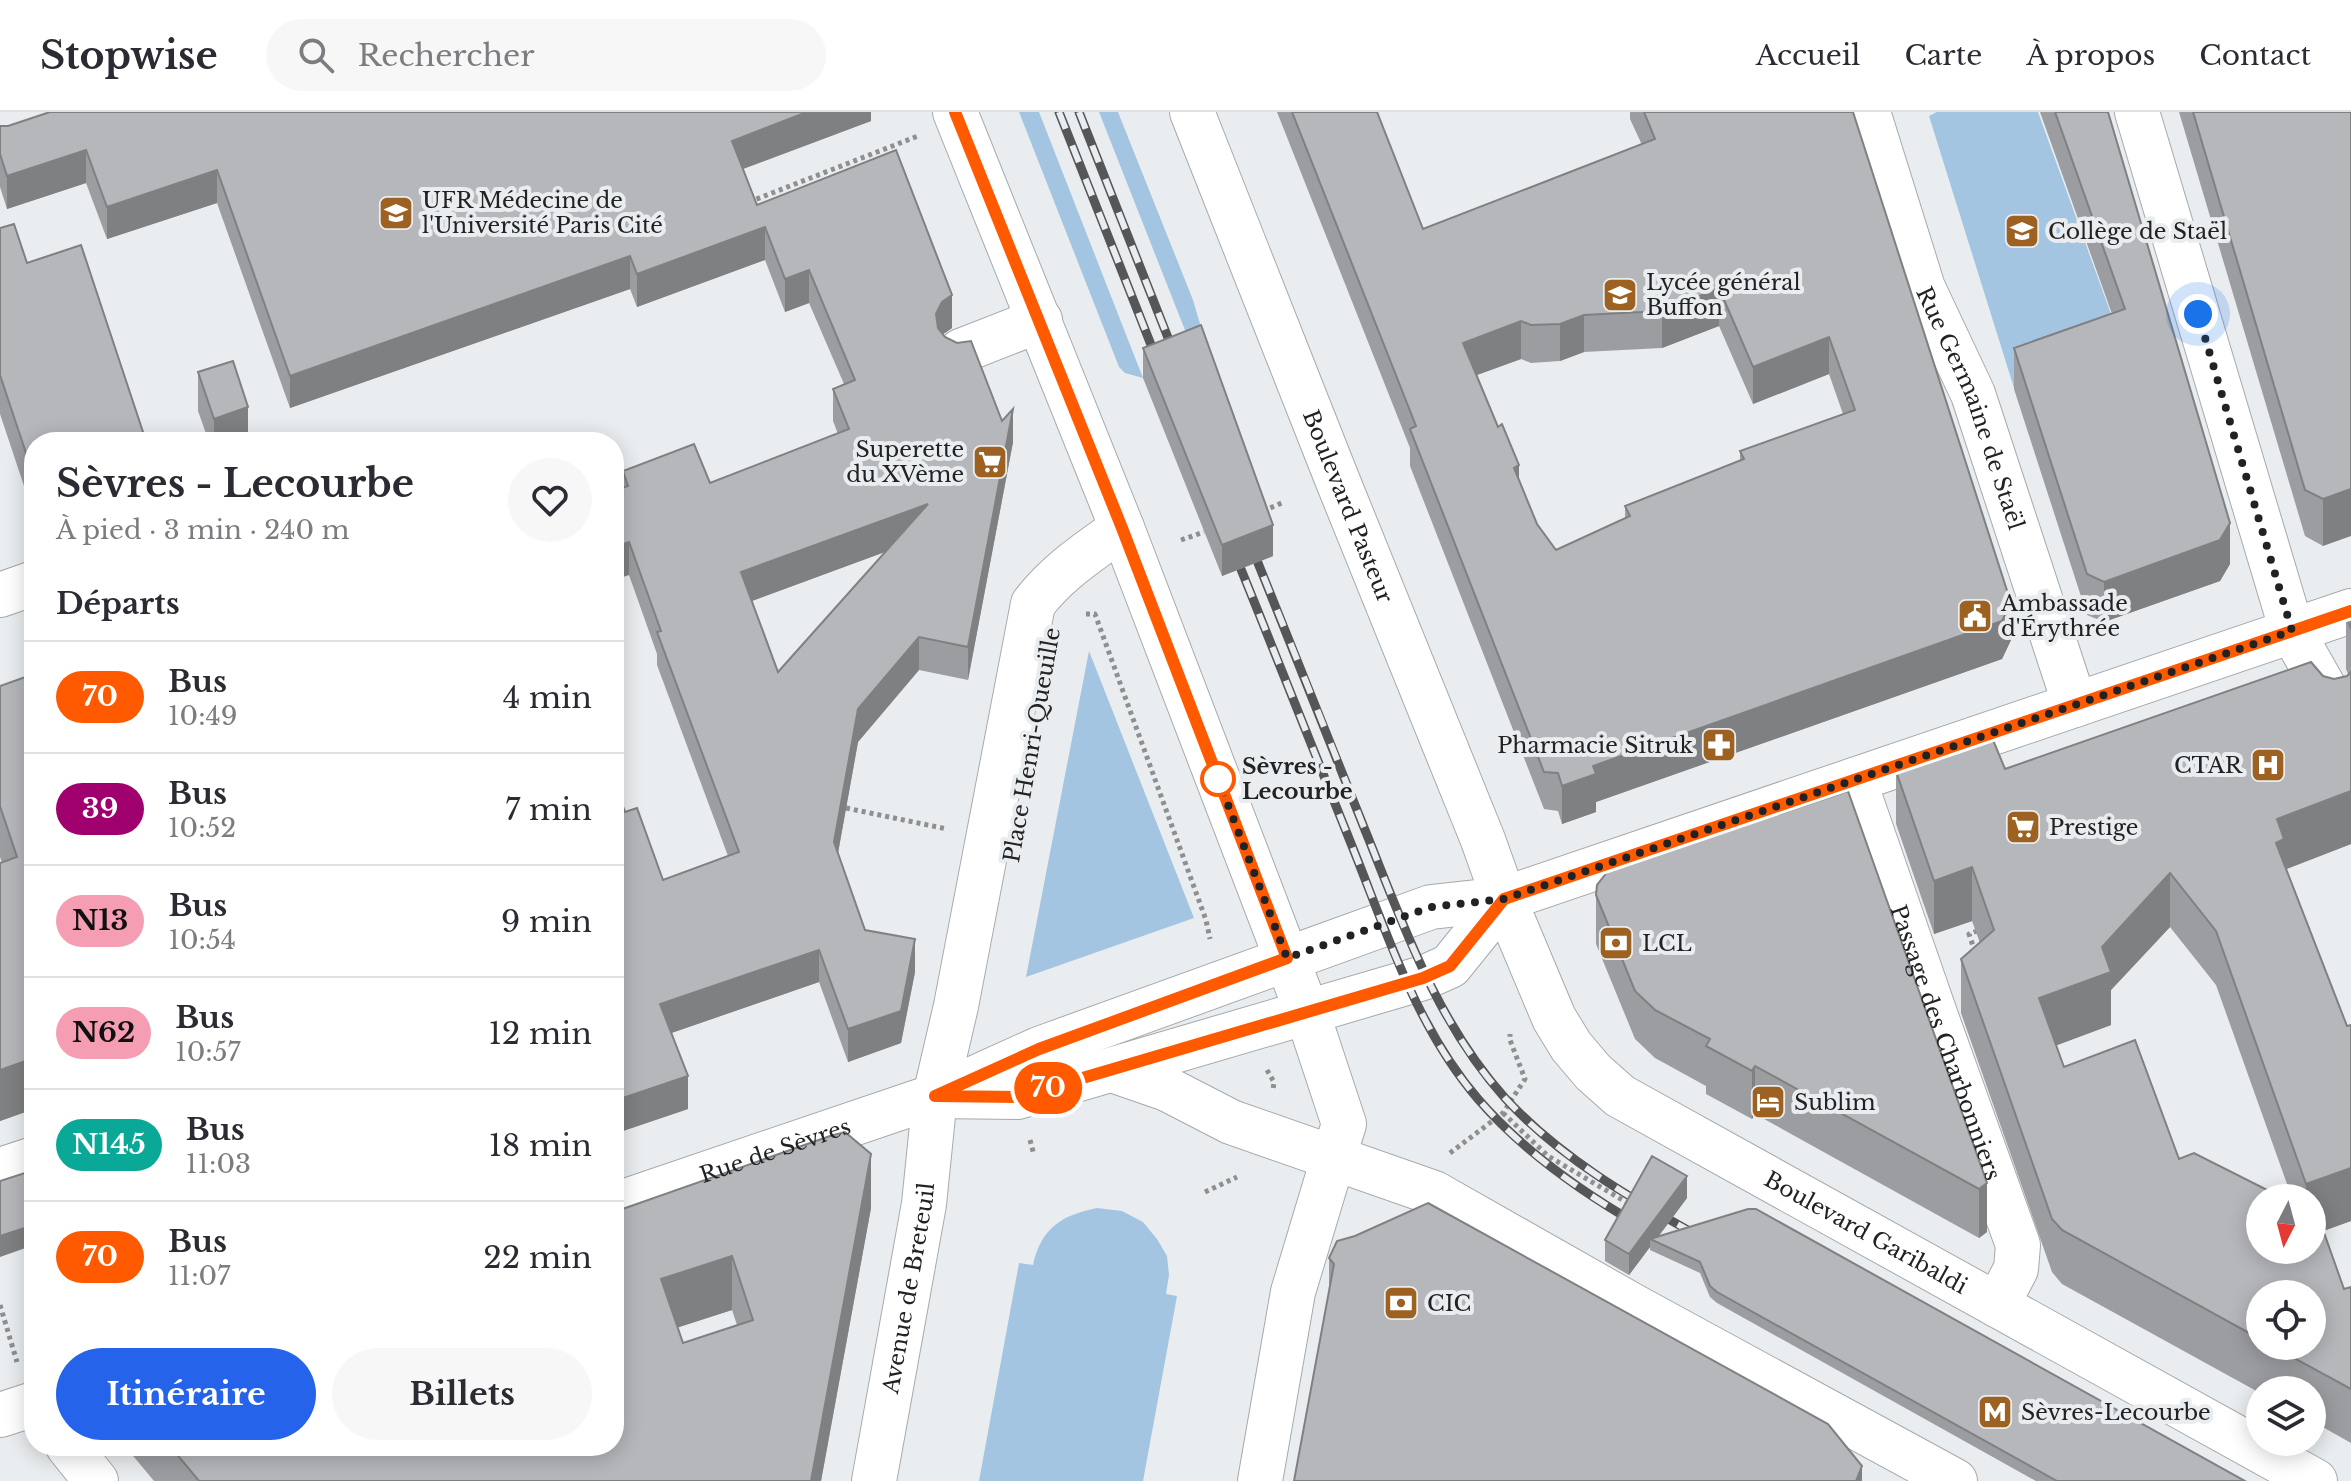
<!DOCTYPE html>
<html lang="fr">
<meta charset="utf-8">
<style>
:root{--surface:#fff;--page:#f7f7f7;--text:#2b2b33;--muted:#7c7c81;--line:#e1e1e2;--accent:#2563eb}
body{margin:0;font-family:"Libre Baskerville",serif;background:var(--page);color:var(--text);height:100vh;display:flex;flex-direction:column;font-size:30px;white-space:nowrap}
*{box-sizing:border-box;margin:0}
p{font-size:26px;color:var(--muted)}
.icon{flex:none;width:44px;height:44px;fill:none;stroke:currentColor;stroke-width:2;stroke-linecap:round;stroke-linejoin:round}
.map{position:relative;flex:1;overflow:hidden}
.panel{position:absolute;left:24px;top:320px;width:600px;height:1024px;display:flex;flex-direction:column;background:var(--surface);border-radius:32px;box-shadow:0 4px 20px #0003}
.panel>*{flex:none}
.badge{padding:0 16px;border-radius:26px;font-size:28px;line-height:52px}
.needle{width:52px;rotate:186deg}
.buttons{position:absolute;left:2246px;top:1072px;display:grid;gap:16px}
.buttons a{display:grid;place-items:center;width:80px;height:80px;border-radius:50%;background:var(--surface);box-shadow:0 4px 20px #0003;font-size:40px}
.you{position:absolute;width:40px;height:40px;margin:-20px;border:6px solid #fff;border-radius:50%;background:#1a73e8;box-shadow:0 0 0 12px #1a73e833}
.map>.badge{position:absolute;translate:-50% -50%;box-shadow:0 0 0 4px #fff}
h2{padding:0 32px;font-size:30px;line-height:72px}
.round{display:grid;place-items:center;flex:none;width:84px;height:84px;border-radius:42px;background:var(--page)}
.headline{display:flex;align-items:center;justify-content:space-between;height:136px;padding:0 32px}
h1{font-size:38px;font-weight:800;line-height:60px}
.button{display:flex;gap:16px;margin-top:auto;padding:16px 32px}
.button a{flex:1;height:92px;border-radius:48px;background:var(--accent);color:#fff;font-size:32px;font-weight:800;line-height:92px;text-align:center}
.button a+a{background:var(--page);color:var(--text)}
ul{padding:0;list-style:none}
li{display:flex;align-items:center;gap:24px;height:112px;padding:0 32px;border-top:2px solid var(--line)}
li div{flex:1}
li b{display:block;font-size:30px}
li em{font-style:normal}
li .badge{min-width:88px;font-weight:700;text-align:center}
header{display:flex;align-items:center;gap:48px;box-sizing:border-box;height:112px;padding:0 40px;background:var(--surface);border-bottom:2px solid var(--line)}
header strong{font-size:38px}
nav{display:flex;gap:44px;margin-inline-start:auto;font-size:28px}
.search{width:560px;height:72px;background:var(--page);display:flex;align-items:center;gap:20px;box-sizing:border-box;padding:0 28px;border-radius:44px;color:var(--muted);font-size:30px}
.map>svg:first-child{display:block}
.green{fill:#a3c5e2}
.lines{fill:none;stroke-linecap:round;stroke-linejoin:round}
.minor-casing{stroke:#a7a9ac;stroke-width:46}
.major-casing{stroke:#a7a9ac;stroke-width:46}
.path{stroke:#8d8f90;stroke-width:5;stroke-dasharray:4 4;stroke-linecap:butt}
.minor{stroke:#fff;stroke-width:44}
.major{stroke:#fff;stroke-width:44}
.rail-casing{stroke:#555658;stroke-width:9}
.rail{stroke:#eaedef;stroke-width:6;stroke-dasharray:18;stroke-linecap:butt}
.wall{fill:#9c9da0;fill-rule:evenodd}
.shaded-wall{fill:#7f8082}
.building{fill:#b5b7ba;stroke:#7f8082;stroke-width:2;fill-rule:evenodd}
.line-casing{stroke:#fff;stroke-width:18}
.line{stroke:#ff5a00;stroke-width:12}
.walk{stroke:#212223;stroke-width:8;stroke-dasharray:0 14.4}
.stop-dot{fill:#fff;stroke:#ff5a00;stroke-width:4}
.labels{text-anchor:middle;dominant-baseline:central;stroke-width:8;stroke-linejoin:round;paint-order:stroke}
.poi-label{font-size:22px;fill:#212223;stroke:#eaedef;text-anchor:start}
.street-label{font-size:22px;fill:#212223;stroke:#eaedef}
.stop-label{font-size:22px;font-weight:bold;fill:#212223;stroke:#eaedef;text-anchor:start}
</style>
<header>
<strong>Stopwise</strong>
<div class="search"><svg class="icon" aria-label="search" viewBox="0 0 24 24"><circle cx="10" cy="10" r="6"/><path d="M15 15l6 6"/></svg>Rechercher</div>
<nav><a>Accueil</a><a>Carte</a><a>À propos</a><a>Contact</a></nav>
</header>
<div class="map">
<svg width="2351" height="1369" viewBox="0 0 2351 1369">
<rect width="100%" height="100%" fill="#eaedef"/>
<path class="green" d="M1019,0H1039L1143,266L1125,261L1119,255Z
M1099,0H1118L1193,188L1206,232L1194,241Z
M1937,0H2038L2124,238L2014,276L1929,4Z
M1089,539L1194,806L1026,865Z
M1097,1096L1122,1099L1143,1110L1157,1127L1167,1144L1169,1163L1166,1182L1177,1184L1143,1369H979L1019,1151L1033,1153C1041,1116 1062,1103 1097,1096Z"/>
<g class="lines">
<g class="minor-casing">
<g id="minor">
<path id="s1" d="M1868,0L1923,176L1973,282L2075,593"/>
<path d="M2137,0L2292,519L2335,595"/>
<path d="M961,239L1040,208"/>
<path d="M0,483L34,471"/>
<path id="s2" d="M1854,668L1934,899L2018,1133L2016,1157L1997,1193"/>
<path d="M0,1058L34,1047"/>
<path d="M68,1334L96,1369"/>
<path id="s3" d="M874,1369L924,1092L935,984L956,894L1033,492C1057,460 1090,439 1122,416"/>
<path d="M1260,1369L1293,1180L1333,1047"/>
</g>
</g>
<g class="major-casing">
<g id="major">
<path d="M955,0L1122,416L1307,900L1344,1012L1333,1047"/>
<path id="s4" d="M1192,0L1337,367L1483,728L1504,787L1554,906L1571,934L1593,960L1620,984L2315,1369"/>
<path d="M1112,958L1167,977L1231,1010L1434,1081L1635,1195L1955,1369"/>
<path d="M935,984L1018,985L1423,866L1450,854L1504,787L2351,499"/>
<path id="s5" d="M614,1093L935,984L1039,937L1431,795L1504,787"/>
<path d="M0,1303L34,1292"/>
</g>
</g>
<path class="path" d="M749,90L918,24
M1263,399L1284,390
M1181,428L1204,420
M1086,502H1095L1206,808L1210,827
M846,696L947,717
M1975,840L1969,822L1977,819
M1267,958L1274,970L1273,978
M1503,1001L1548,1044L1631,1093
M1030,1028L1034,1043
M1450,1041L1503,1001L1525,967L1510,928V922
M1205,1080L1237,1065
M0,1193L17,1250"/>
<use href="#minor" class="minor"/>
<use href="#major" class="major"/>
<g class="rail-casing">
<path id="rail" d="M1059,0L1159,253
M1079,0L1176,246
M1250,431C1288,525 1326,619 1363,713C1402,809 1435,908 1505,986C1560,1046 1632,1087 1702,1126
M1232,435C1273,536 1313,637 1354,739C1388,824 1417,916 1478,987C1523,1039 1580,1079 1639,1113"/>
</g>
<use href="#rail" class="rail"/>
</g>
<path class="wall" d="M871,0V9L743,57L757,93L952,216L943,222L1002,309L1013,330L968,568L919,558L858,630L838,741L865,818L915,860L901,931L848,950L819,870L671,921L688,997L614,1022V669L625,700L663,768L728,744L657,553V542L629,463L623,376V359L710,371L838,322L833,309V277L844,272L809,191L785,200L765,148L637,195L630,177L290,296L217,91L107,127L86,71L7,97L0,75V14ZM885,440L778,560L752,489Z
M1277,0H1379L1377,1L1423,117L1642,33L1630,7V0H1853L2011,528L2002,547L1596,690V700L1562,712L1558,699L1544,697L1410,354V336ZM1719,214L1753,292L1829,262L1843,302L1740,339V348L1625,394V406L1556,438L1537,412L1477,263L1521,247L1531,251L1560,249L1584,240L1662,236Z
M2040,0H2108L2230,452L2220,469L2104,510L2087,503L2014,277V236L2112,202Z
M2179,0H2351L2323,434L2305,424Z
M0,116L27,151L146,330H34V404L0,302Z
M1143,236L1273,444L1222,464L1143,266Z
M198,260L248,330H209L198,299Z
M2351,502V732L2286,757L2347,914L2351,913V1109L2323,1119L2344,1177L2351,1175V1331L2312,1309V1278H2260V1281L2062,1172L2052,1160L1961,901V847L1980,831L1972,809L1934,822L1896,712V659L1915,652V649L2005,657L2323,564L2334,567L2347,564L2348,562L2346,557V504ZM2170,815L2216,873L2292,1086H2312V1138L2179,1047L2064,955L2056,933L2111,913V878ZM2260,1182L2312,1234H2260Z
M34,562V997L0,1009V751H2L0,745V574Z
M1596,783L1987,1071V1120L1979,1126L1755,1002L1752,1007L1706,982V974L1655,946L1635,927L1596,832Z
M1687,1086L1658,1125L2245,1369H2036L1717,1191L1710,1185L1700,1161L1650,1138V1135L1629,1163L1605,1149V1128Z
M871,1096L821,1369H154L129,1339V1334H614V1100ZM732,1198L737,1213L683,1231L678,1215Z
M1329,1146L1862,1369L1329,1180Z"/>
<path class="shaded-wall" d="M807,0H871V9L732,61V29Z
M86,38V71L7,97V64Z
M217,58V91L107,127V95Z
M765,115V148L637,195V162Z
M630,144V177L290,296V264Z
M809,158V191L785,200V167Z
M1719,176V214L1662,236V199Z
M952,183V216L942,223L936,235V202L942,190Z
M1584,203V240L1560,249V212Z
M1521,209V247L1463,268V231Z
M1829,225V262L1753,292V255Z
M248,295V330H214V307Z
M1013,297V330L968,568V535Z
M1519,353V390L1514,356Z
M2351,377V424L2323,434V387Z
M928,392V424L741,493V460Z
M2230,411V452L2220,469L2104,510V470Z
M1273,413V444L1222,464V433Z
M629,430V463L614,468V435Z
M2011,491V528L2002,547L1596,690V700L1562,712V674L1593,654Z
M919,525V558L858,630L834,763V730L858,597Z
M2351,679V732L2284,758L2276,731L2277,707Z
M1972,755V809L1934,822V769Z
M2170,761V815L2111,878V913L2039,940V886L2102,835Z
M915,827V860L901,931L848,950V917Z
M819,838V870L660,925V892Z
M34,946V997L0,1009V958Z
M1755,954V1002L1752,1007V959Z
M688,964V997L614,1022V989Z
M871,1042V1096L821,1369H811Z
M2351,1056V1109L2312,1123V1086H2306V1072Z
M1687,1064V1086L1655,1129L1650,1127V1135L1629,1163V1142Z
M1987,1071V1120L1979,1126V1077Z
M34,1113V1133L0,1145V1124Z
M732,1144V1198L661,1221V1167Z
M1862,1354V1369H1856Z"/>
<path class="building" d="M50,0H807L732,29L757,93L896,38L952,183L942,190L936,202L938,216L945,225L957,231L971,229L1002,309L1013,297L968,535L919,525L858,597L834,730L865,818L915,827L901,899L848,917L819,838L660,892L688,964L614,989V669L625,700L637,696L663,768L739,740L657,520L661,519L629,430L614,435V379L628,374L623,359L694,332L710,371L849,317L833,277L855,268L809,158L785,167L765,115L637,162L630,144L290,264L217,58L107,95L86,38L7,64L0,42V14H8ZM928,392L778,560L741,460Z
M1292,0H1377L1423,117L1655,27L1644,0H1853L2011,491L2002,509L1593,654L1596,662L1562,674L1558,661L1544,660L1410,317L1416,314ZM1719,176L1753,255L1829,225L1855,298L1740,339L1744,347L1625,394L1630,404L1556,438L1537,412L1514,356L1519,353L1502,312L1498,315L1463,231L1521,209L1531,213L1560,212L1584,203L1662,199Z
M2055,0H2108L2230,411L2220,428L2104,470L2087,462L2014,236L2125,197Z
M2193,0H2351V377L2323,387L2305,378Z
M14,112L27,151L81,133L146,329L34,330V365L0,263V116Z
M1201,213L1273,413L1222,433L1143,236Z
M233,249L248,295L214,307L198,260Z
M2351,502V517L2346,504Z
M2311,550L2323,564L2334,567L2347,564L2351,560V679L2277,707L2284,727L2276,731L2347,914L2351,913V1056L2306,1072L2216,819L2170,761L2102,835L2111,860L2039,886L2064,955L2135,928L2179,1047L2194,1041L2283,1086H2260V1138H2312V1101L2318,1104L2344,1177L2351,1175V1277L2272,1234H2312V1182H2260V1227L2062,1118L2052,1107L1961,847L1994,818L1972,755L1934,769L1896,659L1916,652L1915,649L1991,623L2005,657Z
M34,562V946L0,958V751L17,745L0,694V574Z
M1848,679L1987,1071L1979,1077L1755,954L1752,959L1706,934L1710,927L1655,898L1635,879L1596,783L1597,773L1608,759Z
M845,1020L871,1042L811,1369H199L170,1334H614V1128L618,1126L614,1114V1100L830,1024ZM732,1144L753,1208L683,1231L661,1167Z
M1652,1044L1687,1064L1629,1142L1605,1128Z
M34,1058V1113L0,1124V1069Z
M1428,1091L1828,1312L1862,1354L1856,1369H1294L1334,1152L1329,1146L1337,1129L1355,1124Z
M1748,1097H1756L2245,1369H2057L1717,1180L1710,1174L1700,1150L1650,1127Z"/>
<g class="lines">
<g class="line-casing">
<path id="line" d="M955,0L1122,416L1287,846L1039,937L935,984L1018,985L1423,866L1450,854L1504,787L2351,499"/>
</g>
<use href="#line" class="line"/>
<path class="walk" d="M1218,667L1287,846L1431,795L1504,787L2292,519L2198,202"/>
</g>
<defs>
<g id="university-square" transform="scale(1.8)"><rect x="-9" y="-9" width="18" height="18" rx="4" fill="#9d6222" stroke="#eaedef"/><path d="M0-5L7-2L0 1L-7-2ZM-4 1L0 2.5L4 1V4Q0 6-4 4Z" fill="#fff"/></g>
<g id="school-square" transform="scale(1.8)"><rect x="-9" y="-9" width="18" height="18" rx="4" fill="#9d6222" stroke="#eaedef"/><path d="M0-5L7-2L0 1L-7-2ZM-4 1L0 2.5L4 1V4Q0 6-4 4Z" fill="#fff"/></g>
<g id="supermarket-square" transform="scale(1.8)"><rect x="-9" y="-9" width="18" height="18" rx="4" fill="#9d6222" stroke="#eaedef"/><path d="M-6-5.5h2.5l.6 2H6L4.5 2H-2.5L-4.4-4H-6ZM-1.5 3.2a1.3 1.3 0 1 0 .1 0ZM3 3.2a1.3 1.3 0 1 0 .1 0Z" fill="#fff"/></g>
<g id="civic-square" transform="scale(1.8)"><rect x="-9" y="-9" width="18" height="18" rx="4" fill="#9d6222" stroke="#eaedef"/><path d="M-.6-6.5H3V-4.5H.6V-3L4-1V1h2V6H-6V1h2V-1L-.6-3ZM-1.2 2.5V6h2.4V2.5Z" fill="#fff"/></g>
<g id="pharmacy-square" transform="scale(1.8)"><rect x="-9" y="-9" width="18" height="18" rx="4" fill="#9d6222" stroke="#eaedef"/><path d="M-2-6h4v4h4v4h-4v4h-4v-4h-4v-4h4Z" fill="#fff"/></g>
<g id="hospital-square" transform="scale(1.8)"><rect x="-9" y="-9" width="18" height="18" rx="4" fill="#9d6222" stroke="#eaedef"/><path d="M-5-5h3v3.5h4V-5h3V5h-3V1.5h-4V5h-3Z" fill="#fff"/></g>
<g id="bank-square" transform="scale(1.8)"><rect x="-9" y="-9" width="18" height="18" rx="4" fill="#9d6222" stroke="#eaedef"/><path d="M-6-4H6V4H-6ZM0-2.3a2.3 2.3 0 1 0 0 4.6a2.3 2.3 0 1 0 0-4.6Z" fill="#fff"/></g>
<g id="hotel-square" transform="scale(1.8)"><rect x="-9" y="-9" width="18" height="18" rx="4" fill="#9d6222" stroke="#eaedef"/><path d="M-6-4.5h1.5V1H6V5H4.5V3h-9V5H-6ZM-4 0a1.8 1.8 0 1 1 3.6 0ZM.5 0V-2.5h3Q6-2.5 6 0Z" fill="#fff"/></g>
<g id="metro-square" transform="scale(1.8)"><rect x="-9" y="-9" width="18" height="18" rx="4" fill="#9d6222" stroke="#eaedef"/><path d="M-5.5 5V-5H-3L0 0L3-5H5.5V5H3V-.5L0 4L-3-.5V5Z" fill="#fff"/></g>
</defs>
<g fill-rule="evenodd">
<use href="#university-square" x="396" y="101"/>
<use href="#school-square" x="2022" y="119"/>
<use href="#school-square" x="1620" y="183"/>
<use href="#supermarket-square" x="990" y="350"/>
<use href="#civic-square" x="1975" y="504"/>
<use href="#pharmacy-square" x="1719" y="633"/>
<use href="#hospital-square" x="2268" y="653"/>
<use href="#supermarket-square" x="2023" y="715"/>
<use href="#bank-square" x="1616" y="831"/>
<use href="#hotel-square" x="1768" y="990"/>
<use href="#bank-square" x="1401" y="1191"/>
<use href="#metro-square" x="1995" y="1300"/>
</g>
<circle class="stop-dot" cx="1218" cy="667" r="16"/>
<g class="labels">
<g class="poi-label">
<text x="422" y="88">UFR Médecine de<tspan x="422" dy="25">l'Université Paris Cité</tspan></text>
<text x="2048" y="119">Collège de Staël</text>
<text x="1646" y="170">Lycée général<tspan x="1646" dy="25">Buffon</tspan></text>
<text x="964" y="337" text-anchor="end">Superette<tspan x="964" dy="25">du XVème</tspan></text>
<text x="2001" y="491">Ambassade<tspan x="2001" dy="25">d'Érythrée</tspan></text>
<text x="1693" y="633" text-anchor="end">Pharmacie Sitruk</text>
<text x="2242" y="653" text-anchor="end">CTAR</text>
<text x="2049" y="715">Prestige</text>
<text x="1642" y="831">LCL</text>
<text x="1794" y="990">Sublim</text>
<text x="1427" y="1191">CIC</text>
<text x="2021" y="1300">Sèvres-Lecourbe</text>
</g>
<g class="street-label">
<text stroke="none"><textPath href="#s1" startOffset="314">Rue Germaine de Staël</textPath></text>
<text stroke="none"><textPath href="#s4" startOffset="424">Boulevard Pasteur</textPath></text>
<text transform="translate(1032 633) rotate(-80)">Place Henri-Queuille</text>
<text stroke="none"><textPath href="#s2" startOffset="278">Passage des Charbonniers</textPath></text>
<text stroke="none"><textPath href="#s5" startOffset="170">Rue de Sèvres</textPath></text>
<text stroke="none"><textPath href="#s4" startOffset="1360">Boulevard Garibaldi</textPath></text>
<text stroke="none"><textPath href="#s3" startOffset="196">Avenue de Breteuil</textPath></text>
</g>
<g class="stop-label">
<text x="1242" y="654">Sèvres -<tspan x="1242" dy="25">Lecourbe</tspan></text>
</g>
</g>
</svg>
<div class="buttons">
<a><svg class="needle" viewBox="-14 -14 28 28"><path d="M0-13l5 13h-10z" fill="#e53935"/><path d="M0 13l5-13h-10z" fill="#7c7c81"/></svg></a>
<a><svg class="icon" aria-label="locate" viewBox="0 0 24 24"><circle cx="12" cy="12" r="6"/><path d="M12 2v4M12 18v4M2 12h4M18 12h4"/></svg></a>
<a><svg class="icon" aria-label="layers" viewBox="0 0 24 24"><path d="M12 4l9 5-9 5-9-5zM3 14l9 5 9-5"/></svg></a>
</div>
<div class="you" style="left:2198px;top:202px"></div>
<b class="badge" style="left:1048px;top:976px;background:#ff5a00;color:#fff">70</b>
<section class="panel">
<div class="headline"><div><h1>Sèvres - Lecourbe</h1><p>À pied · 3 min · 240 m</p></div><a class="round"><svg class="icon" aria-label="heart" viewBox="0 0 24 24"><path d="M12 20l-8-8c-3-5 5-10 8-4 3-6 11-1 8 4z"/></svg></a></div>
<h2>Départs</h2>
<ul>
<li><span class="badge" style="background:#ff5a00;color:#fff">70</span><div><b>Bus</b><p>10:49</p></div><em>4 min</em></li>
<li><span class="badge" style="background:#a0006e;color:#fff">39</span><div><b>Bus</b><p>10:52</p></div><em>7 min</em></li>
<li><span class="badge" style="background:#f59eb3;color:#111">N13</span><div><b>Bus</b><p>10:54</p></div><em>9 min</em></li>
<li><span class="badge" style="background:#f59eb3;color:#111">N62</span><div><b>Bus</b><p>10:57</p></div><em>12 min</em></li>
<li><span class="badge" style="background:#0aa896;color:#fff">N145</span><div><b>Bus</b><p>11:03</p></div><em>18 min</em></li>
<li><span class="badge" style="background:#ff5a00;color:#fff">70</span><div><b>Bus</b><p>11:07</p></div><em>22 min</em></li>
</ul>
<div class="button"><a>Itinéraire</a><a>Billets</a></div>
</section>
</div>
